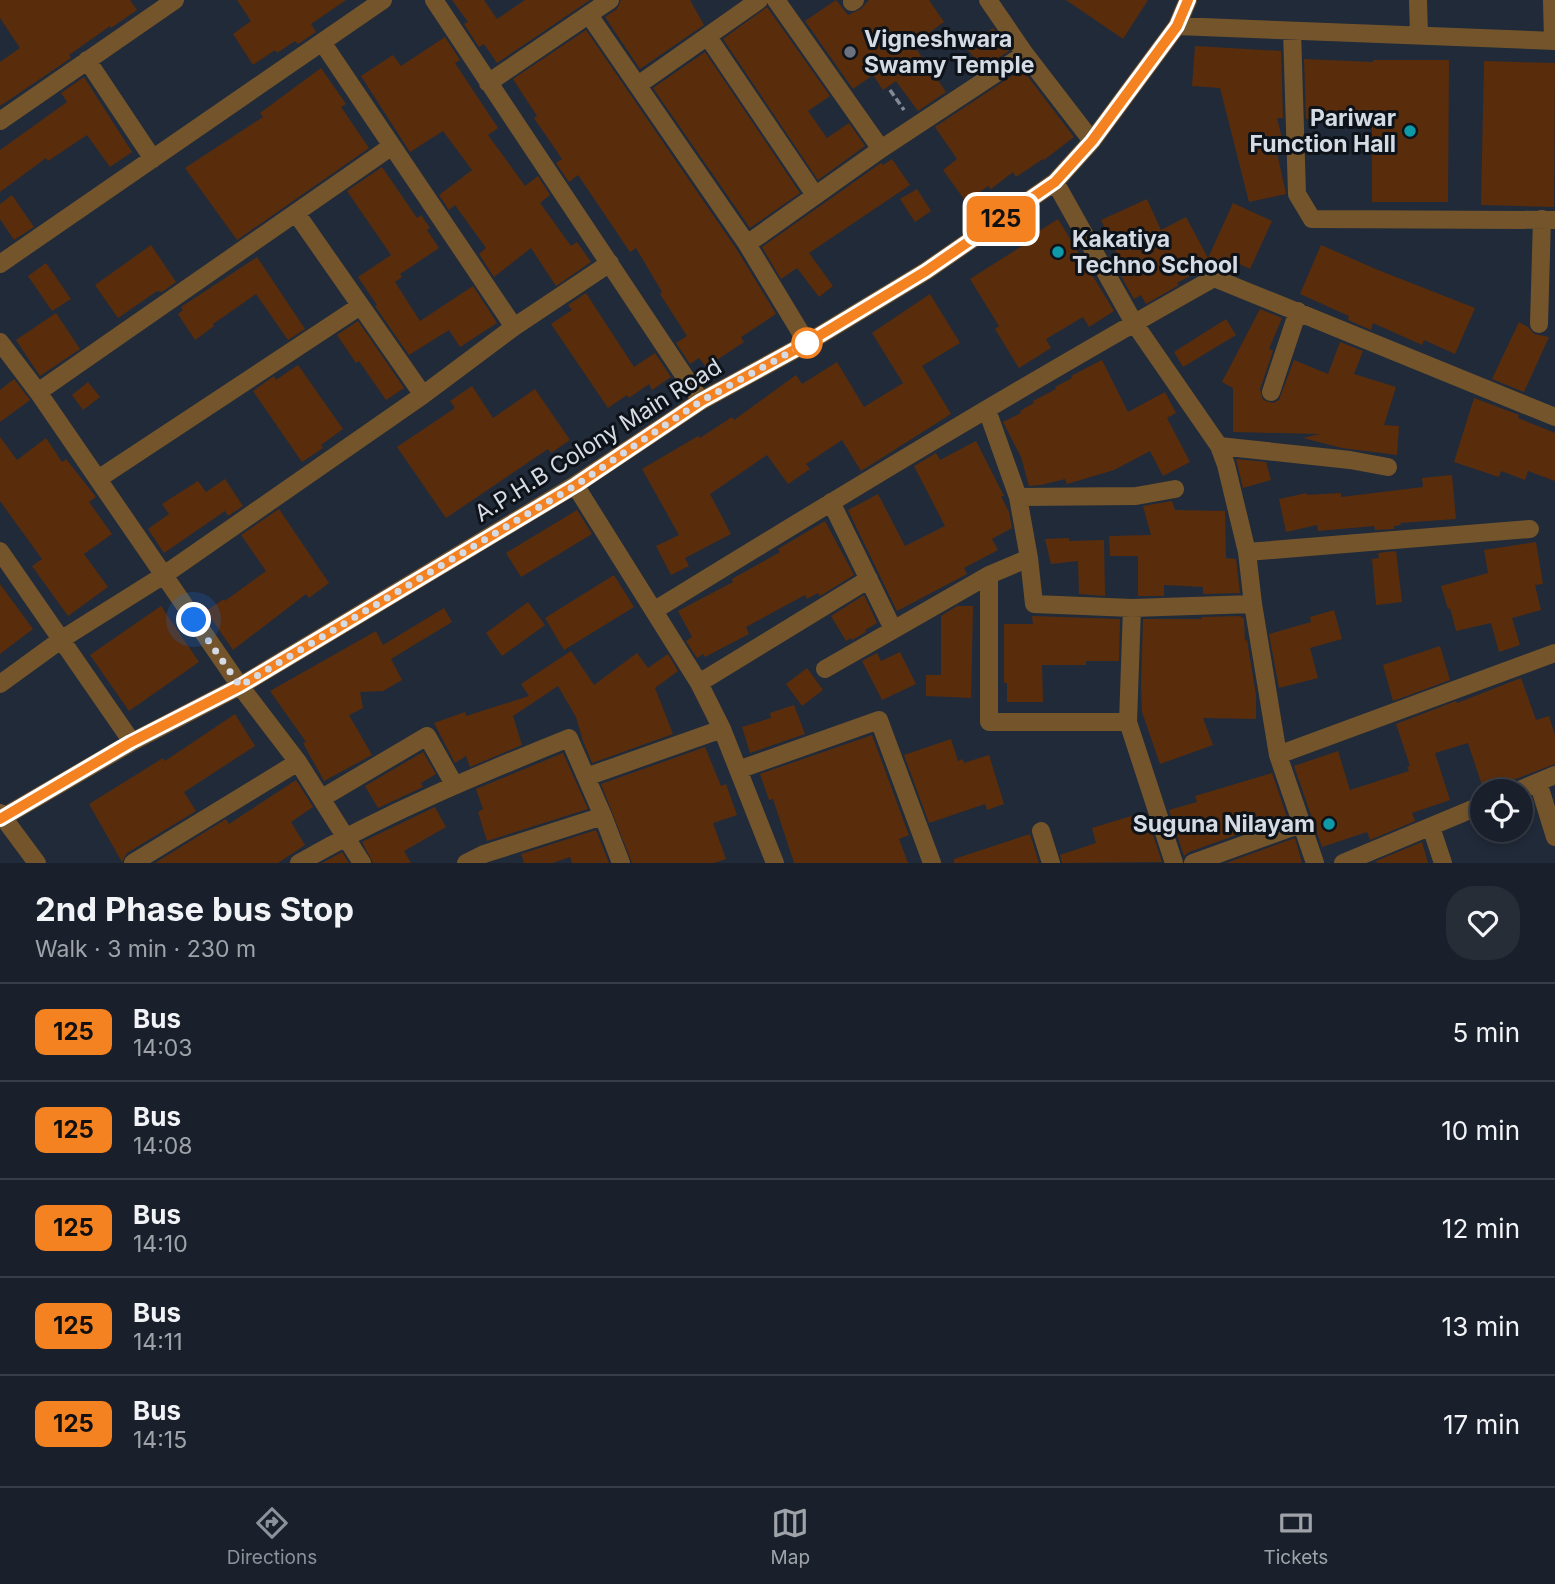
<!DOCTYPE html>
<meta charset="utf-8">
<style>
:root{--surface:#19202b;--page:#262d37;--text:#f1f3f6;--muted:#9fa3a9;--line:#373e47;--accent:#8c9099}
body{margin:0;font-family:Inter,sans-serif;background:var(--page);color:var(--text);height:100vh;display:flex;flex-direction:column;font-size:26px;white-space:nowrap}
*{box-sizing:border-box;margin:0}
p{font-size:23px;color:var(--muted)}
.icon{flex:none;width:38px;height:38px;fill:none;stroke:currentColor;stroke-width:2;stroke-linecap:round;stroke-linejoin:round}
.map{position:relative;height:863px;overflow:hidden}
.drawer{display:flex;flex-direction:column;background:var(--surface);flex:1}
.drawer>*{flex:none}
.badge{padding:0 14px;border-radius:10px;font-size:24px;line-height:46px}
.tools{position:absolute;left:1470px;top:779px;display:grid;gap:14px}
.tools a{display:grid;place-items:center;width:63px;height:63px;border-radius:50%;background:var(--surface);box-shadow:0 4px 10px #0003,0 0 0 2px var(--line);font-size:35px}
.you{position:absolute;width:35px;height:35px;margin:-18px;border:5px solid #fff;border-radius:50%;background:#1a73e8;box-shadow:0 0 0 10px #1a73e833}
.map>.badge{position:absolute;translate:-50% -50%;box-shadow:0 0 0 4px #fff}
.round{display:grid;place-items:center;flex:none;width:74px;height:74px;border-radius:28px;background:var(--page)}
.headline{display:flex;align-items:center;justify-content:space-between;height:119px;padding:0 35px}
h1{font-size:33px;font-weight:700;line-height:52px}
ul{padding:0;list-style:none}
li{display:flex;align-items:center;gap:21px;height:98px;padding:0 35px;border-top:2px solid var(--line)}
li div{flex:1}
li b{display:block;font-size:26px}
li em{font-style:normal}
li .badge{min-width:77px;font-weight:700;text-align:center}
.tab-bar{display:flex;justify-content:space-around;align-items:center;height:98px;border-top:2px solid var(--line);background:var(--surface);font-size:19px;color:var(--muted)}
.tab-bar a{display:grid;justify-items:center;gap:4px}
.tab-bar .selected{color:var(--accent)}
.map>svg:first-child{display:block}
.building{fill:#592d0c}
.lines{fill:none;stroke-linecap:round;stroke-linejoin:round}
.path{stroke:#838a96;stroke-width:3.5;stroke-dasharray:7 3.5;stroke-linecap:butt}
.minor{stroke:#74552b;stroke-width:18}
.line-casing{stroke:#fff;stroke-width:16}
.line{stroke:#f58220;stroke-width:10}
.walk{stroke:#d5dbe5;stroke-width:7;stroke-dasharray:0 12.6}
.worship-dot{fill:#6b7280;stroke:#0e1319;stroke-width:2.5}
.culture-dot{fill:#0f9aa8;stroke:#0e1319;stroke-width:2.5}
.stop-dot{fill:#fff;stroke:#f58220;stroke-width:3.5}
.labels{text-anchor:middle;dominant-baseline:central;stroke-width:6;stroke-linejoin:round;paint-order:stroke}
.poi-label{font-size:23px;font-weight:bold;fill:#d5dbe5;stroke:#0e1319;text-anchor:start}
.street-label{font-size:23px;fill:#d5dbe5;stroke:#0e1319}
</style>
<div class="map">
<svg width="1555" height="863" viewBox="0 0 1555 863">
<rect width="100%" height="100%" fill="#212a39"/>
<path class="building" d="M0,0H130L137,10L111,28L110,26L69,55L71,58L0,106V62L20,48L0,18Z
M237,0H346L311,24L316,32L298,44L295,41L277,53L275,50L253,65L233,34L251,21Z
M452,0H484L497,19L525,0H590L497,63L484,44L479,47L464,24L468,22Z
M621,0H690L704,25L640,69L605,17L617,9Z
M836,0L848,15L861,9L869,0H929L944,22L913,44L946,92L918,111L896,81L883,90L873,75L853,89L805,21Z
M1066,0H1148L1123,39Z
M767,7L830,96L808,111L827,138L849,123L865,146L818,180L723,39Z
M993,28L1009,51L983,68L967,49Z
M586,30L737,250L776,314L741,337L744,342L706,367L699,358L690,364L676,343L687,336L660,294L662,292L636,248L630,252L578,175L569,182L556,163L562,159L534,118L537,116L513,79Z
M445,37L460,60L455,63L498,128L488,135L525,186L538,176L550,195L540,203L571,246L577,242L591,262L556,286L531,248L494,277L479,254L486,248L455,205L449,210L439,195L472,170L443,131L410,152L361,76L393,55L401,66Z
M1195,46L1281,51L1283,118H1277L1283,142L1275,144L1286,194L1249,202L1220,88L1192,86Z
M705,52L800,193L750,228L653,88Z
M1304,59L1373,62V60H1449L1448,202H1372V122L1306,119Z
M1484,61L1555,63L1554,207L1481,205Z
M321,68L346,104L341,107L369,148L237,240L185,168L263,117L260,113Z
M1022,69L1074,137L1044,160L1043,159L1016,177L1013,172L991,189L988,186L966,202L943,170L957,159L935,127Z
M84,77L132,152L110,167L87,135L48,161L46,158L0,192V150L67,102L61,93Z
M892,159L910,185L809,253L833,286L819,297L797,268L781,279L762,247L881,163L883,165Z
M382,167L417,218L421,215L430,228L427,230L439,248L400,274L402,277L395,282L420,321L473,286L497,323L460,347L449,330L409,355L375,306L377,305L358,277L391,255L347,191Z
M917,189L931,211L915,222L900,199Z
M12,195L34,227L14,240L0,219V204Z
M1147,199L1161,230L1186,217L1208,258L1233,203L1272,221L1250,269L1225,257L1177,283L1179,285L1146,304L1141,295L1134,299L1111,258L1117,254L1101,220Z
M1058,219L1114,311L1089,327L1083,317L1046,339L1051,348L1019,368L995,329L999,326L970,279L1030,241L1028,238Z
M151,245L176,282L162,292L157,291L118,318L95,285Z
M1321,245L1378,270L1475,308L1455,354L1424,340L1422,345L1373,323L1371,330L1348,320L1349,316L1300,294Z
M257,257L305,329L288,340L256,294L213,324L214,326L195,340L178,314L183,310L181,307Z
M46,263L71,299L52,311L28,276Z
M586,293L634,367L655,353L671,377L652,390L649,384L629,398L627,395L608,408L551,324L572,310L568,305Z
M930,294L960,343L922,366L951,414L861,471L842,440L806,464L810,469L788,484L767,455L710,494L731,534L685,558L689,566L671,575L656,546L679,535L642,469L698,436L700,438L732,417L734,420L796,375L802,384L837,362L864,407L903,383L872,333Z
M1260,309L1282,318L1269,349L1273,351L1260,389L1263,400L1273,403L1279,400L1294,360L1328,374L1340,342L1363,351L1354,374L1396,387L1384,425L1399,426L1397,455L1342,448L1303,438L1320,434L1233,432V388L1222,382Z
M56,313L80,349L40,376L16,340Z
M1226,319L1236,335L1183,367L1174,352Z
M358,321L404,388L386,400L359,361L356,363L337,335Z
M1519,322L1528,327L1534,334L1549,337L1524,392L1492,379Z
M1102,360L1128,412L1165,392L1176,413L1167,418L1190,462L1163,476L1150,451L1114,470L1067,484L1065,479L1041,485L1029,486L1021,457L1003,422L1021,413L1020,411L1034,403L1033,401L1056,389L1055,387L1072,378L1071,376Z
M298,365L343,429L321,445L323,448L302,462L253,391L274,376L276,380Z
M14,379L30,400L0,422V390Z
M88,382L100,397L83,410L72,395Z
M472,386L493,418L535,389L570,440L551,453L548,449L446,518L397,447L455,408L450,401Z
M1474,398L1519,415L1518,418L1555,433V481L1528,471L1525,480L1501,471L1499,477L1454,462Z
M0,437L17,460L46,438L62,462L66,459L96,497L89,502L112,534L84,554L108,587L68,616L32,566L42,559L0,501Z
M976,441L1004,496H1001L1009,512L1012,528L992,539L998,550L964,568L967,574L897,611L848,510L878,494L905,546L945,526L914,466L936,453L940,460Z
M1236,459L1266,462L1271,480L1243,488Z
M1452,475L1456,519L1400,523L1401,525L1394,526V529L1375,530L1374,526L1318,531L1317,525L1286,532L1279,499L1307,493V495L1341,493V497L1423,487L1422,478Z
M225,479L243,506L228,516L225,511L164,553L148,529L169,514L162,504L198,481L206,492Z
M1172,501L1175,510L1225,511L1226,558L1236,559L1240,593L1203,594V587L1164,585V596H1138V556H1110L1109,536L1151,535L1143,506Z
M279,509L329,583L309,598L306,594L233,650L206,611L224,599L225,601L266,571L241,535Z
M577,510L592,534L521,577L506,553Z
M825,521L854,575L820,596L818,593L807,599L805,595L746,627L749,634L705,657L703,654L697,658L686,641L692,637L678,611L733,582L732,579L780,552L778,549Z
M1069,538V541L1104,540L1105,596L1079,594L1078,561L1051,564L1045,539Z
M1536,542L1543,584L1535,585L1541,610L1512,618L1520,645L1499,652L1491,623L1456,631L1450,608L1448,609L1441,586L1488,573L1484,550Z
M1396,551L1402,602L1376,605L1372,559L1379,558L1378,553Z
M614,575L634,607L564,650L545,618Z
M0,584L33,629L0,654Z
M864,595L877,623L865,630L866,632L852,640L851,638L846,641L831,616Z
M528,602L545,625L502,656L486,633Z
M161,606L199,662L129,711L90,655Z
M957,606H973L971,698L926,696V675H941V616Z
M444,608L452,622L391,659L402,680L383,691L360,692L363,708L349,715L372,755L324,781L303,743L306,742L270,691L376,631L383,645Z
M1334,610L1342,639L1310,648L1318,678L1279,688L1269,634L1311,622L1310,617Z
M1032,616L1120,619L1119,661H1086V665H1042L1043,702H1007V683H1004V624H1033Z
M1241,616V618H1244L1245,641L1247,640L1256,695V719L1203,718L1213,745L1160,764L1142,712L1141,687L1143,619H1202V617Z
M1440,646L1450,680L1393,701L1383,665Z
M571,651L594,685L637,653L648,668L668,654L678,671L655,688L673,734L592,763L583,741L576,717L558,686L513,716L522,745L470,767L466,756L455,763L434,723L465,712L466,716L529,696L521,684Z
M900,652L916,684L882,700L862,661L877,653L881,661Z
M807,668L823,690L802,706L786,684Z
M1521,678L1536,720L1549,716L1555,735V764L1484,791L1468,743L1435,753L1450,800L1412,813L1415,821L1370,840L1367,832L1322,847L1294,766L1338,751L1350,790L1409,771L1407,767L1410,766L1396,724L1456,701L1457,703Z
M794,705L805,734L750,753L742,727L771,718L770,713Z
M235,714L255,746L184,792L196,811L127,853L122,862L89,804L163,758L165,761Z
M872,735L907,830L909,835L899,839L908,863H794L773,799L769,800L760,774Z
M951,739L958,761L963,759L964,763L989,755L1004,804L987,810L985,804L929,823L904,755Z
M705,747L721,786L726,784L737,815L713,823L726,859L714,863H632L601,784Z
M423,752L436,774L421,783L423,787L378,808L365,786Z
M563,753L588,809L487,841L478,812L483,809L476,789Z
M1272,773L1287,817L1189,852L1184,856L1169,810L1197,802L1195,796Z
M296,780L313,807L291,822L305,845L278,863H155L226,819L229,824Z
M435,807L446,827L404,851L411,863H373L362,842Z
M1141,813L1143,818L1147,817L1162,862L1062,863L1060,855L1096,843L1092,828Z
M596,830L609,863H572L570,857L553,863H524L521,854Z
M1030,834L1039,863H954V859Z
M1295,838L1302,863H1226Z
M1422,842L1428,863H1377L1376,861Z
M342,852L349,863H322L337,855Z"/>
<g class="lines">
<path class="path" d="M890,90L904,110"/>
<path class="minor" d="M434,0L701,401
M776,0L881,149
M1418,0L1419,35
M1552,0L1553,41
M852,2L855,0
M589,15L747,244L807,343
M1177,26L1555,41
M1292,31L1297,194L1312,219L1555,220
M708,37L815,195
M322,42L514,327
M1025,54L1092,141
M87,60L153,159
M488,83L610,0
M638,85L759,0
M0,121L175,0
M1055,182L1134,323L1219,446L1226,465L1247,552L1253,604L1278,755L1315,863
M296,213L423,395
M747,244L881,149L1025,54L988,0
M0,264L383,0
M1539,324L1542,219
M0,342L38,392L240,686L298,762L362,863
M38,392L392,146
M1271,392L1298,311
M987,410L1018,497L1029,558L1034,604L1132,608L1253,604
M1219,446L1350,460L1388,467
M98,479L360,306
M575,485L699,683L722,729L775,863
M1018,497L1136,496L1175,489
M831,502L893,629
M0,551L132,742
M1247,552L1530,529
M989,575V722H1128L1174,863
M655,610C839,497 1025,384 1214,278L1555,417
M825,669L989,575L1029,558
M699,683L869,579
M0,684L62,639L164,575L423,395L514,327L610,263
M1128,722L1132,608
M1278,755L1555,653
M738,770L879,720L932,863
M586,777L722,729
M1538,782L1555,837
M1517,791L1555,775
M322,798L427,736L454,784
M0,813L37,863
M0,819L132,742L240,686L575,485L701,401L807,343L926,271L1055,182L1092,141L1177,26L1188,0
M1431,827L1443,863
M1041,831L1051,863
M133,863L298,762
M299,863C386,813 477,775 569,738L603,816L621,863
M466,863L484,854L603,816
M1193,863L1301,824
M1343,863L1482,805"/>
</g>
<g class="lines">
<g class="line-casing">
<path id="line" d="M0,819L131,742L240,686L576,485L701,401L807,343L926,271L1055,182L1092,141L1177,26L1188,0"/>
</g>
<use href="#line" class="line"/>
<path class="walk" d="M194,620L240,686L576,485L701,401L807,343"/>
</g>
<circle class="worship-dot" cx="850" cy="52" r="7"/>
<g class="culture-dot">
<circle cx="1410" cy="131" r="7"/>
<circle cx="1058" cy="252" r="7"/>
<circle cx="1329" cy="824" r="7"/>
</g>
<circle class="stop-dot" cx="807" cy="343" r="14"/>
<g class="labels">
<g class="poi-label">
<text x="864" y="39">Vigneshwara<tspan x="864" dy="26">Swamy Temple</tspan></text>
<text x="1396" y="118" text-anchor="end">Pariwar<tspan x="1396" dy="26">Function Hall</tspan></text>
<text x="1072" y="239">Kakatiya<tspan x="1072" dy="26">Techno School</tspan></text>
<text x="1315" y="824" text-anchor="end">Suguna Nilayam</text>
</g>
<g class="street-label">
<text transform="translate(598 440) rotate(-32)">A.P.H.B Colony Main Road</text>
</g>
</g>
</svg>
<div class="tools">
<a><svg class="icon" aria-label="locate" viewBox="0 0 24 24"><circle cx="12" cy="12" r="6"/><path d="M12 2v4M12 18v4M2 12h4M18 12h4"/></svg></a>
</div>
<div class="you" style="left:194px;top:620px"></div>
<b class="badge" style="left:1001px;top:219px;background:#f58220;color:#111">125</b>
</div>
<section class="drawer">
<div class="headline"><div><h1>2nd Phase bus Stop</h1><p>Walk · 3 min · 230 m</p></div><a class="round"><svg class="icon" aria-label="heart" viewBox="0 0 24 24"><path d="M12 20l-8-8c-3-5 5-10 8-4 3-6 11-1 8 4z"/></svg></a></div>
<ul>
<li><span class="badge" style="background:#f58220;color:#111">125</span><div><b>Bus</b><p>14:03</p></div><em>5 min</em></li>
<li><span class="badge" style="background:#f58220;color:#111">125</span><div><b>Bus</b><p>14:08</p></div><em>10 min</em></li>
<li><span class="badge" style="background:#f58220;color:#111">125</span><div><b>Bus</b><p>14:10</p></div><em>12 min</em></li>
<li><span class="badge" style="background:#f58220;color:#111">125</span><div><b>Bus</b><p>14:11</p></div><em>13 min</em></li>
<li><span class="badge" style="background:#f58220;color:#111">125</span><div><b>Bus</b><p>14:15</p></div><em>17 min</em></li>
</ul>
</section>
<nav class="tab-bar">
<a class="selected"><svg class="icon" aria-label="directions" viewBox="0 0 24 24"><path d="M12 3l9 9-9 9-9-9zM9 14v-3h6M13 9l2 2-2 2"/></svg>Directions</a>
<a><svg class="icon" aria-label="map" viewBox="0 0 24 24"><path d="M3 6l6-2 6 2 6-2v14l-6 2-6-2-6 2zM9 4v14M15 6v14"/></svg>Map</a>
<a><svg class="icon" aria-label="tickets" viewBox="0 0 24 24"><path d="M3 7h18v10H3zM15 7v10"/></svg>Tickets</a>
</nav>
